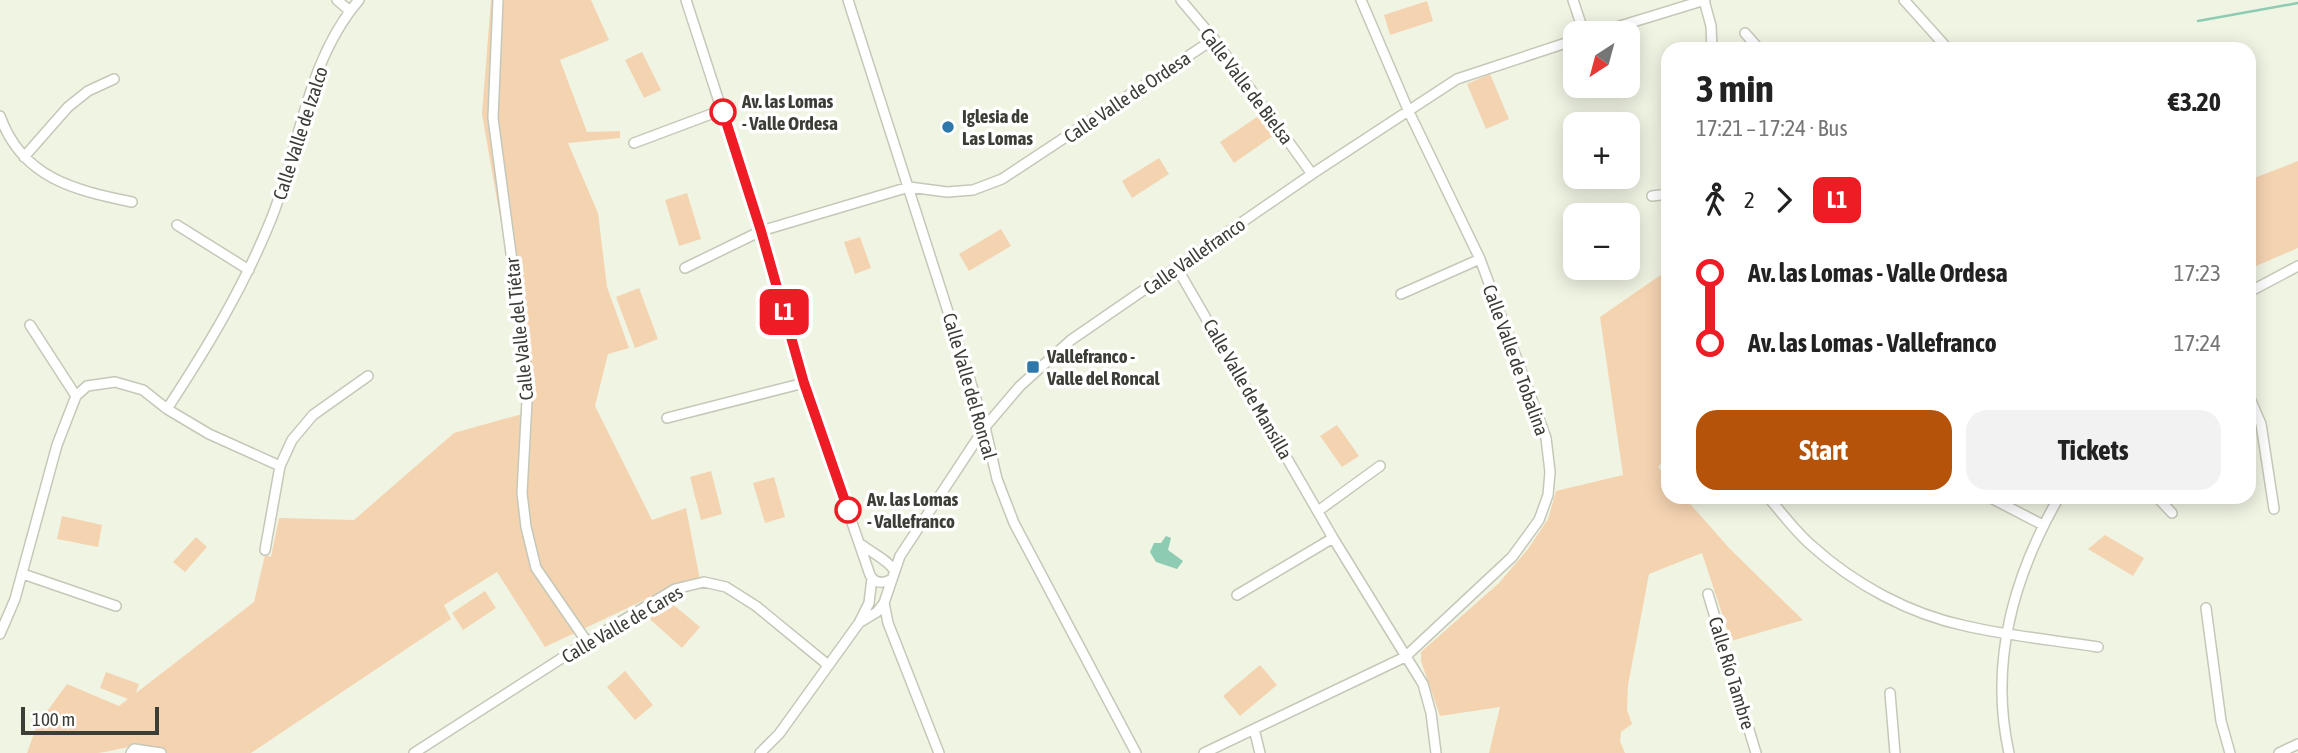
<!DOCTYPE html>
<meta charset="utf-8">
<style>
:root{--surface:#fff;--page:#f2f2f2;--text:#222;--muted:#767676;--accent:#b45309}
body{margin:0;font-family:"Asap Condensed",sans-serif;background:var(--page);color:var(--text);height:100vh;display:flex;flex-direction:column;font-size:26px;white-space:nowrap}
*{box-sizing:border-box;margin:0}
p{font-size:23px;color:var(--muted)}
.icon{flex:none;width:38px;height:38px;fill:none;stroke:currentColor;stroke-width:2;stroke-linecap:round;stroke-linejoin:round}
.map{position:relative;flex:1;overflow:hidden}
.details{position:absolute;left:1661px;top:42px;width:595px;height:462px;display:flex;flex-direction:column;background:var(--surface);border-radius:21px;box-shadow:0 4px 18px #0003}
.details>*{flex:none}
.badge{padding:0 14px;border-radius:10px;font-size:24px;line-height:46px}
.needle{width:46px;rotate:216deg}
.buttons{position:absolute;left:1563px;top:21px;display:grid;gap:14px}
.buttons a{display:grid;place-items:center;width:77px;height:77px;border-radius:14px;background:var(--surface);box-shadow:0 4px 18px #0003;font-size:35px}
.scale{position:absolute;left:21px;bottom:18px;width:138px;box-sizing:border-box;padding-left:7px;border:4px solid #3b3d36;border-top:0;font-size:19px;line-height:24px;white-space:nowrap;color:#3b3d36;-webkit-text-stroke:5px #fff;paint-order:stroke}
.map>.badge{position:absolute;translate:-50% -50%;box-shadow:0 0 0 4px #fff}
.legs{display:flex;align-items:center;gap:10px;height:77px;padding:0 35px;font-size:23px}
.legs p{margin-inline-start:auto}
.overview{display:flex;align-items:center;justify-content:space-between;height:119px;padding:0 35px}
h1{font-size:38px;font-weight:700;line-height:52px}
.cta{display:flex;gap:14px;margin-top:auto;padding:14px 35px}
.cta a{flex:1;height:80px;border-radius:21px;background:var(--accent);color:#fff;font-size:28px;font-weight:700;line-height:80px;text-align:center}
.cta a+a{background:var(--page);color:var(--text)}
ul{padding:0 35px;list-style:none}
li{display:flex;align-items:center;gap:24px;height:70px;font-size:26px}
li i{display:grid;place-items:center;width:10px;height:100%;margin:0 9px;background:currentColor}
li i::after{content:'';width:18px;height:18px;margin:-9px;border:5px solid;border-radius:50%;background:var(--surface)}
li p{margin-inline-start:auto}
li:first-child i{background:linear-gradient(#0000 50%,currentColor 0)}
li:last-child i{background:linear-gradient(currentColor 50%,#0000 0)}
.map>svg:first-child{display:block}
.green{fill:#f4d3b1}
.water{fill:#8ecbb3}
.lines{fill:none;stroke-linecap:round;stroke-linejoin:round}
.stream{stroke:#8ecbb3;stroke-width:2.5}
.street-casing{stroke:#c5c8b8;stroke-width:12}
.street{stroke:#fff;stroke-width:9}
.line-1-casing{stroke:#fff;stroke-width:16}
.line-1{stroke:#ee1c25;stroke-width:10}
.stop-1-dot{fill:#fff;stroke:#ee1c25;stroke-width:3.5}
.poi-dot{fill:#2e78ab;stroke:#fff;stroke-width:2.5}
.labels{text-anchor:middle;dominant-baseline:central;stroke-width:7;stroke-linejoin:round;paint-order:stroke}
.street-label{font-size:19px;fill:#3b3d36;stroke:#fff}
.stop-label{font-size:19px;font-weight:bold;fill:#3b3d36;stroke:#fff;text-anchor:start}
.poi-label{font-size:19px;font-weight:bold;fill:#3b3d36;stroke:#fff;text-anchor:start}
</style>
<div class="map">
<svg width="2298" height="753" viewBox="0 0 2298 753">
<rect width="100%" height="100%" fill="#f0f4e3"/>
<path class="green" d="M491,0H591L609,40L560,60L587,132L620,131V138L568,143L598,213L607,287L629,348L608,354L595,406L652,520L686,508L700,580L670,588L545,647L497,572L444,605L451,619L251,753H166C144,738 120,751 98,753C74,753 50,753 27,753L37,725L67,684L119,706L128,699L100,688L106,672L139,684L136,693L254,602L265,555L271,557L279,518L354,520L454,433L522,414L523,376L517,315L482,114Z
M1427,1L1433,21L1390,35L1384,15Z
M642,52L661,90L644,98L625,60Z
M1490,74L1509,119L1486,129L1467,84Z
M1260,115L1274,135L1234,163L1220,142Z
M1159,158L1169,174L1132,198L1122,181Z
M2298,161V248L2249,269V180Z
M687,193L701,239L679,246L665,200Z
M1001,229L1011,246L969,271L959,254Z
M860,237L871,268L855,274L844,242Z
M1668,270V454L1658,467L1668,479V497H1684L1730,549L1803,620L1731,641L1702,553L1649,574L1628,685L1627,710L1632,724L1621,732L1620,741L1625,753H1489L1500,707L1440,716L1421,661V652L1499,583L1528,549L1548,519L1556,491L1623,475L1600,317Z
M639,288L658,339L635,348L616,297Z
M1337,425L1359,456L1342,467L1320,436Z
M711,471L722,514L701,520L690,477Z
M774,477L785,517L765,523L753,483Z
M62,516L102,525L98,547L57,539Z
M2105,535L2144,558L2133,576L2088,549Z
M196,537L207,547L185,572L173,562Z
M485,591L496,608L463,630L452,613Z
M670,602L700,627L682,648L642,612Z
M1260,665L1277,685L1240,716L1223,696Z
M625,671L653,705L635,720L607,687Z"/>
<path class="water" d="M1166,536L1171,538L1168,550L1183,561L1177,569L1156,562L1150,552L1154,543H1161Z"/>
<g class="lines">
<path class="stream" d="M2198,21L2298,3"/>
<g class="street-casing">
<path id="street" d="M337,0L350,11
M498,0L493,118L528,382L522,493L526,527L536,568L587,642
M686,0L761,231L804,383L870,575C874,583 882,584 890,580
M848,0L985,427L997,479L1014,523L1136,753
M1181,0L1214,39L1312,174
M1573,0L1584,33
M1704,0L1711,26L1712,49
M1904,0L1948,49
M1597,33L1705,0
M1745,33L1759,49
M0,116C22,178 74,190 132,202
M634,143L722,110
M24,157L68,107L88,91L114,79
M1652,196L1668,194
M177,225L249,270
M685,268L761,231L909,187L947,192L973,190L1002,179L1214,39
M1177,268L1333,538L1423,684L1431,713L1436,753
M2249,292L2298,266
M1401,294L1480,259
M30,325L76,396
M2249,396L2261,424L2274,509
M167,409L209,434L280,466L292,440L313,415L368,376
M667,418L804,383
M1768,497C1782,513 1795,531 1811,545C1854,584 1909,614 1966,626C2009,636 2054,640 2098,647
M1989,497L2043,525
M2157,497L2172,513
M1318,511L1380,466
M862,545C872,553 888,560 894,570
M265,550L280,466
M23,574L116,606
M1708,594L1756,753
M1237,595L1333,538
M884,603L888,623L939,753
M2206,608L2221,721L2230,753
M859,623L877,612L884,603L900,556L985,427L1020,386L1071,340L1312,174L1457,79L1575,40
M0,634L15,599L57,445L76,396L87,386L115,382L143,390L167,409C207,348 245,285 272,217C300,146 307,60 359,0
M1890,693L1895,753
M1254,729L1260,753
M131,753L134,749L161,753
M414,753L587,642L675,589L704,582L726,587L756,606L828,665
M760,753L779,734L859,623L869,603L872,578
M1204,753L1405,657L1512,557L1539,520L1548,495L1550,472L1546,438L1480,259L1409,112L1361,0
M2009,753C1989,663 2014,575 2059,497
M2279,753L2298,744"/>
</g>
<use href="#street" class="street"/>
</g>
<g class="lines">
<g class="line-1-casing">
<path id="line-1" d="M723,112L761,231L804,383L848,510"/>
</g>
<use href="#line-1" class="line-1"/>
</g>
<g class="stop-1-dot">
<circle cx="723" cy="112" r="12"/>
<circle cx="848" cy="510" r="12"/>
</g>
<g class="poi-dot">
<circle cx="948" cy="127" r="7"/>
<rect x="1026" y="360" width="14" height="14" rx="3.5"/>
</g>
<g class="labels">
<g class="street-label">
<text transform="translate(1247 86) rotate(53)">Calle Valle de Bielsa</text>
<text transform="translate(1127 97) rotate(-34)">Calle Valle de Ordesa</text>
<text transform="translate(300 133) rotate(-72)">Calle Valle de Izalco</text>
<text transform="translate(1194 256) rotate(-35)">Calle Vallefranco</text>
<text transform="translate(519 329) rotate(-96)">Calle Valle del Tiétar</text>
<text transform="translate(1516 360) rotate(70)">Calle Valle de Tobalina</text>
<text transform="translate(970 386) rotate(74)">Calle Valle del Roncal</text>
<text transform="translate(1248 389) rotate(60)">Calle Valle de Mansilla</text>
<text transform="translate(622 624) rotate(-30)">Calle Valle de Cares</text>
<text transform="translate(1732 673) rotate(73)">Calle Río Tambre</text>
</g>
<g class="stop-label">
<text x="742" y="101">Av. las Lomas<tspan x="742" dy="22">- Valle Ordesa</tspan></text>
<text x="867" y="499">Av. las Lomas<tspan x="867" dy="22">- Vallefranco</tspan></text>
</g>
<g class="poi-label">
<text x="962" y="116">Iglesia de<tspan x="962" dy="22">Las Lomas</tspan></text>
<text x="1047" y="356">Vallefranco -<tspan x="1047" dy="22">Valle del Roncal</tspan></text>
</g>
</g>
</svg>
<div class="buttons">
<a><svg class="needle" viewBox="-14 -14 28 28"><path d="M0-13l5 13h-10z" fill="#e53935"/><path d="M0 13l5-13h-10z" fill="#767676"/></svg></a>
<a>+</a>
<a>−</a>
</div>
<div class="scale">100 m</div>
<b class="badge" style="left:784px;top:312px;background:#ee1c25;color:#fff">L1</b>
<section class="details">
<div class="overview"><div><h1>3 min</h1><p>17:21 – 17:24 · Bus</p></div><b>€3.20</b></div>
<div class="legs"><svg class="icon" aria-label="walk" viewBox="0 0 24 24"><circle cx="13" cy="4" r="2"/><path d="M13 8l-2 6 4 7M11 14l-3 7M7 12l3-4h3l4 4"/></svg>2<svg class="icon" aria-label="forward" viewBox="0 0 24 24"><path d="M9 5l7 7-7 7"/></svg><b class="badge" style="background:#ee1c25;color:#fff">L1</b></div>
<ul>
<li><i style="color:#ee1c25"></i><b>Av. las Lomas - Valle Ordesa</b><p>17:23</p></li>
<li><i style="color:#ee1c25"></i><b>Av. las Lomas - Vallefranco</b><p>17:24</p></li>
</ul>
<div class="cta"><a>Start</a><a>Tickets</a></div>
</section>
</div>
